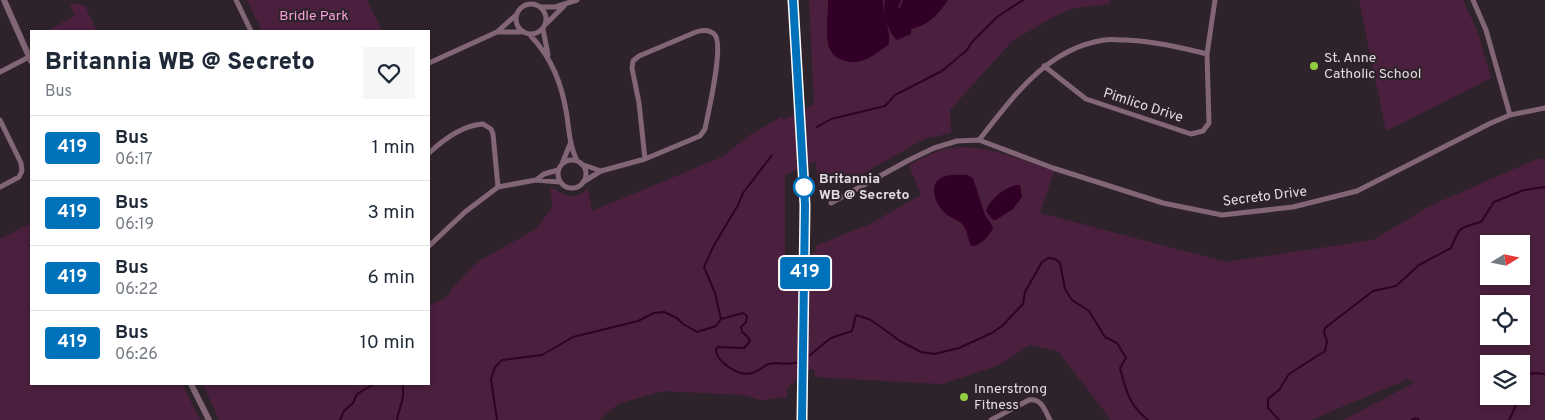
<!DOCTYPE html>
<style>
:root{--surface:#fff;--page:#f6f6f7;--text:#1f2937;--muted:#747a83;--line:#e0e1e3}
body{margin:0;font-family:Overpass,sans-serif;background:var(--page);color:var(--text);height:100vh;display:flex;flex-direction:column;font-size:19px;white-space:nowrap}
*{box-sizing:border-box;margin:0}
p{font-size:16px;color:var(--muted)}
.icon{flex:none;width:28px;height:28px;fill:none;stroke:currentColor;stroke-width:2;stroke-linecap:round;stroke-linejoin:round}
.map{position:relative;flex:1;overflow:hidden}
.panel{position:absolute;left:30px;top:30px;width:400px;height:355px;display:flex;flex-direction:column;background:var(--surface);border-radius:0px;box-shadow:0 2px 8px #0003}
.panel>*{flex:none}
.badge{padding:0 10px;border-radius:4px;font-size:18px;line-height:32px}
.needle{width:32px;rotate:80deg}
.tools{position:absolute;left:1480px;top:235px;display:grid;gap:10px}
.tools a{display:grid;place-items:center;width:50px;height:50px;border-radius:0px;background:var(--surface);box-shadow:0 2px 8px #0003;font-size:25px}
.map>.badge{position:absolute;translate:-50% -50%;box-shadow:0 0 0 2px #fff}
.round{display:grid;place-items:center;flex:none;width:52px;height:52px;border-radius:0px;background:var(--page)}
.headline{display:flex;align-items:center;justify-content:space-between;height:85px;padding:0 15px}
h1{font-size:24px;font-weight:800;line-height:38px}
ul{padding:0;list-style:none}
li{display:flex;align-items:center;gap:15px;height:65px;padding:0 15px;border-top:1px solid var(--line)}
li div{flex:1}
li b{display:block;font-size:19px}
li em{font-style:normal}
li .badge{min-width:55px;font-weight:700;text-align:center}
.map>svg:first-child{display:block}
.green{fill:#4b203e;fill-rule:evenodd}
.water{fill:#320026}
.lines{fill:none;stroke-linecap:round;stroke-linejoin:round}
.stream{stroke:#320026;stroke-width:2}
.minor{stroke:#826678;stroke-width:5}
.tertiary{stroke:#826678;stroke-width:6}
.line-casing{stroke:#fff;stroke-width:11}
.line{stroke:#0072bc;stroke-width:8}
.poi-dot{fill:#90cd41;stroke:#2f232b;stroke-width:2}
.stop-dot{fill:#fff;stroke:#0072bc;stroke-width:2.5}
.labels{text-anchor:middle;dominant-baseline:central;stroke-width:4.5;stroke-linejoin:round;paint-order:stroke}
.park-label{font-size:14px;fill:#f7a0da;stroke:#2f232b}
.poi-label{font-size:14px;fill:#e3dbe0;stroke:#2f232b;text-anchor:start}
.street-label{font-size:14px;fill:#e3dbe0;stroke:#2f232b}
.stop-label{font-size:14px;font-weight:bold;fill:#e3dbe0;stroke:#2f232b;text-anchor:start}
</style>
<div class="map">
<svg width="1545" height="420" viewBox="0 0 1545 420">
<rect width="100%" height="100%" fill="#2f232b"/>
<path class="green" d="M247,0H367L382,31H262Z
M809,0H1111L1110,4L1074,8L1053,17L1012,41L950,110L951,133L924,139L850,181L818,186L816,161L785,175V257L793,266H801L813,252L817,251L815,246L870,224L921,195L909,165C919,160 929,154 941,150C976,140 1020,160 1054,171L1040,213L1226,262L1373,240L1432,205L1537,159L1545,158V420H1343L1414,383L1408,379L1311,420H1111L1058,351L1030,345L999,365L942,384L815,377L814,369L809,370L787,388V398L776,397L774,399L760,400L742,395L662,391L618,404L599,420H219L203,384H429V305L440,301L450,294L451,289L477,262L536,229L551,209H553L550,187C566,195 572,203 588,188L592,211L722,157L750,135L783,116V120L814,104ZM1489,244H1521V276H1489ZM1489,304H1521V336H1489ZM1489,364H1521V396H1489Z
M1359,0H1463L1478,33L1491,78L1386,131Z
M74,3L85,6L97,31H46L75,16L70,5Z
M31,223V384H182L200,420H0V239Z"/>
<path class="water" d="M828,0H883C882,14 893,34 888,45C874,55 861,67 842,60C834,57 830,52 828,43C826,30 828,14 828,0Z
M885,0H901L898,7L900,8L903,0H948C938,15 929,25 911,29V34L897,40C888,33 882,11 885,0Z
M967,175L973,178L985,215L992,225L993,229C988,236 981,246 972,246L970,245C968,237 967,229 961,223C956,219 949,217 945,213C935,204 927,184 943,177C950,174 959,175 967,175Z
M1016,185H1020L1022,197L1013,209L996,220H993L986,211C990,199 1004,188 1016,185Z"/>
<g class="lines">
<path class="stream" d="M817,127L831,119L885,106L895,95L942,71L967,50L972,42L997,17L1023,0
M721,319L715,293L704,267L713,247L738,205L743,193L772,155
M805,359L831,338L852,331L856,315L871,320L900,341L921,352L934,354L959,348L992,333L1002,326L1023,304L1025,292L1042,262L1048,258L1055,259L1060,263L1065,289L1072,300L1089,311L1105,337L1117,343L1126,358L1120,368C1126,391 1129,405 1148,420
M1521,376L1534,373L1545,374
M340,420L344,411L353,403L357,394L374,384
M397,420C399,407 406,397 402,384
M497,420L491,379L495,367L502,360L542,355L573,337L638,321L654,313L664,312L677,318L683,324L697,332L716,326L721,319L743,313L747,316L746,322L741,327L742,332L747,336L750,341L744,348L718,347L716,349C716,362 739,377 752,373C758,372 763,366 769,364C779,361 788,367 801,361
M1279,420L1268,408V399L1279,390L1289,374L1325,351L1327,342L1324,332L1325,328L1373,291L1396,286L1419,265L1451,248C1459,227 1460,227 1481,222L1494,202L1524,190L1545,187
M1412,420L1416,418L1419,420
M1509,420L1516,405L1515,396"/>
<path class="minor" d="M236,0L251,31
M1473,0L1486,30L1510,115
M516 19a15 15 0 1 1 30 0a15 15 0 1 1-30 0Z
M541,7H555L577,0
M547,23L564,6
M543,29L548,55
M497,32H521
M530,35C552,58 562,84 567,116C569,132 570,146 577,161
M429,63L497,32L516,15
M1044,66L1086,99L1191,134L1203,131L1209,123L1207,54L1215,0
M0,72L29,57
M0,120L21,163L22,171L19,177L0,187
M979,140C1013,97 1046,49 1104,40C1110,39 1118,40 1124,40C1153,41 1179,47 1207,54
M429,153C443,140 463,125 483,124L491,129L493,134L498,187L536,180L560,182
M558 174a14 14 0 1 1 28 0a14 14 0 1 1-28 0Z
M562,164L570,144
M581,164L601,171
M536,180L544,174L558,170
M583,182L601,171L645,159L700,136L705,129C708,114 724,46 715,35C710,29 702,30 696,32L639,56L633,61L632,68L639,103L645,159
M831,203L909,160L934,148L957,141L979,140L1053,168L1163,203L1222,215L1293,207L1357,191L1491,123L1510,115L1545,108
M429,246L465,212L498,187
M991,420L1029,400C1042,398 1045,411 1050,420"/>
<path class="tertiary" d="M4,0L31,61
M793,0L798,63L805,228L802,420
M191,384L209,420"/>
</g>
<g class="lines">
<g class="line-casing">
<path id="line" d="M793,0L805,205L802,420"/>
</g>
<use href="#line" class="line"/>
</g>
<g class="poi-dot">
<circle cx="1314" cy="66" r="5"/>
<circle cx="964" cy="397" r="5"/>
</g>
<circle class="stop-dot" cx="804" cy="187" r="10"/>
<g class="labels">
<g class="park-label">
<text x="314" y="16">Bridle Park</text>
</g>
<g class="poi-label">
<text x="1324" y="58">St. Anne<tspan x="1324" dy="16">Catholic School</tspan></text>
<text x="974" y="389">Innerstrong<tspan x="974" dy="16">Fitness</tspan></text>
</g>
<g class="street-label">
<text transform="translate(1143 106) rotate(18)">Pimlico Drive</text>
<text transform="translate(1265 197) rotate(-7)">Secreto Drive</text>
</g>
<g class="stop-label">
<text x="819" y="179">Britannia<tspan x="819" dy="16">WB @ Secreto</tspan></text>
</g>
</g>
</svg>
<div class="tools">
<a><svg class="needle" viewBox="-14 -14 28 28"><path d="M0-13l5 13h-10z" fill="#e53935"/><path d="M0 13l5-13h-10z" fill="#747a83"/></svg></a>
<a><svg class="icon" aria-label="locate" viewBox="0 0 24 24"><circle cx="12" cy="12" r="6"/><path d="M12 2v4M12 18v4M2 12h4M18 12h4"/></svg></a>
<a><svg class="icon" aria-label="layers" viewBox="0 0 24 24"><path d="M12 4l9 5-9 5-9-5zM3 14l9 5 9-5"/></svg></a>
</div>
<b class="badge" style="left:805px;top:273px;background:#0072bc;color:#fff">419</b>
<section class="panel">
<div class="headline"><div><h1>Britannia WB @ Secreto</h1><p>Bus</p></div><a class="round"><svg class="icon" aria-label="heart" viewBox="0 0 24 24"><path d="M12 20l-8-8c-3-5 5-10 8-4 3-6 11-1 8 4z"/></svg></a></div>
<ul>
<li><span class="badge" style="background:#0072bc;color:#fff">419</span><div><b>Bus</b><p>06:17</p></div><em>1 min</em></li>
<li><span class="badge" style="background:#0072bc;color:#fff">419</span><div><b>Bus</b><p>06:19</p></div><em>3 min</em></li>
<li><span class="badge" style="background:#0072bc;color:#fff">419</span><div><b>Bus</b><p>06:22</p></div><em>6 min</em></li>
<li><span class="badge" style="background:#0072bc;color:#fff">419</span><div><b>Bus</b><p>06:26</p></div><em>10 min</em></li>
</ul>
</section>
</div>
